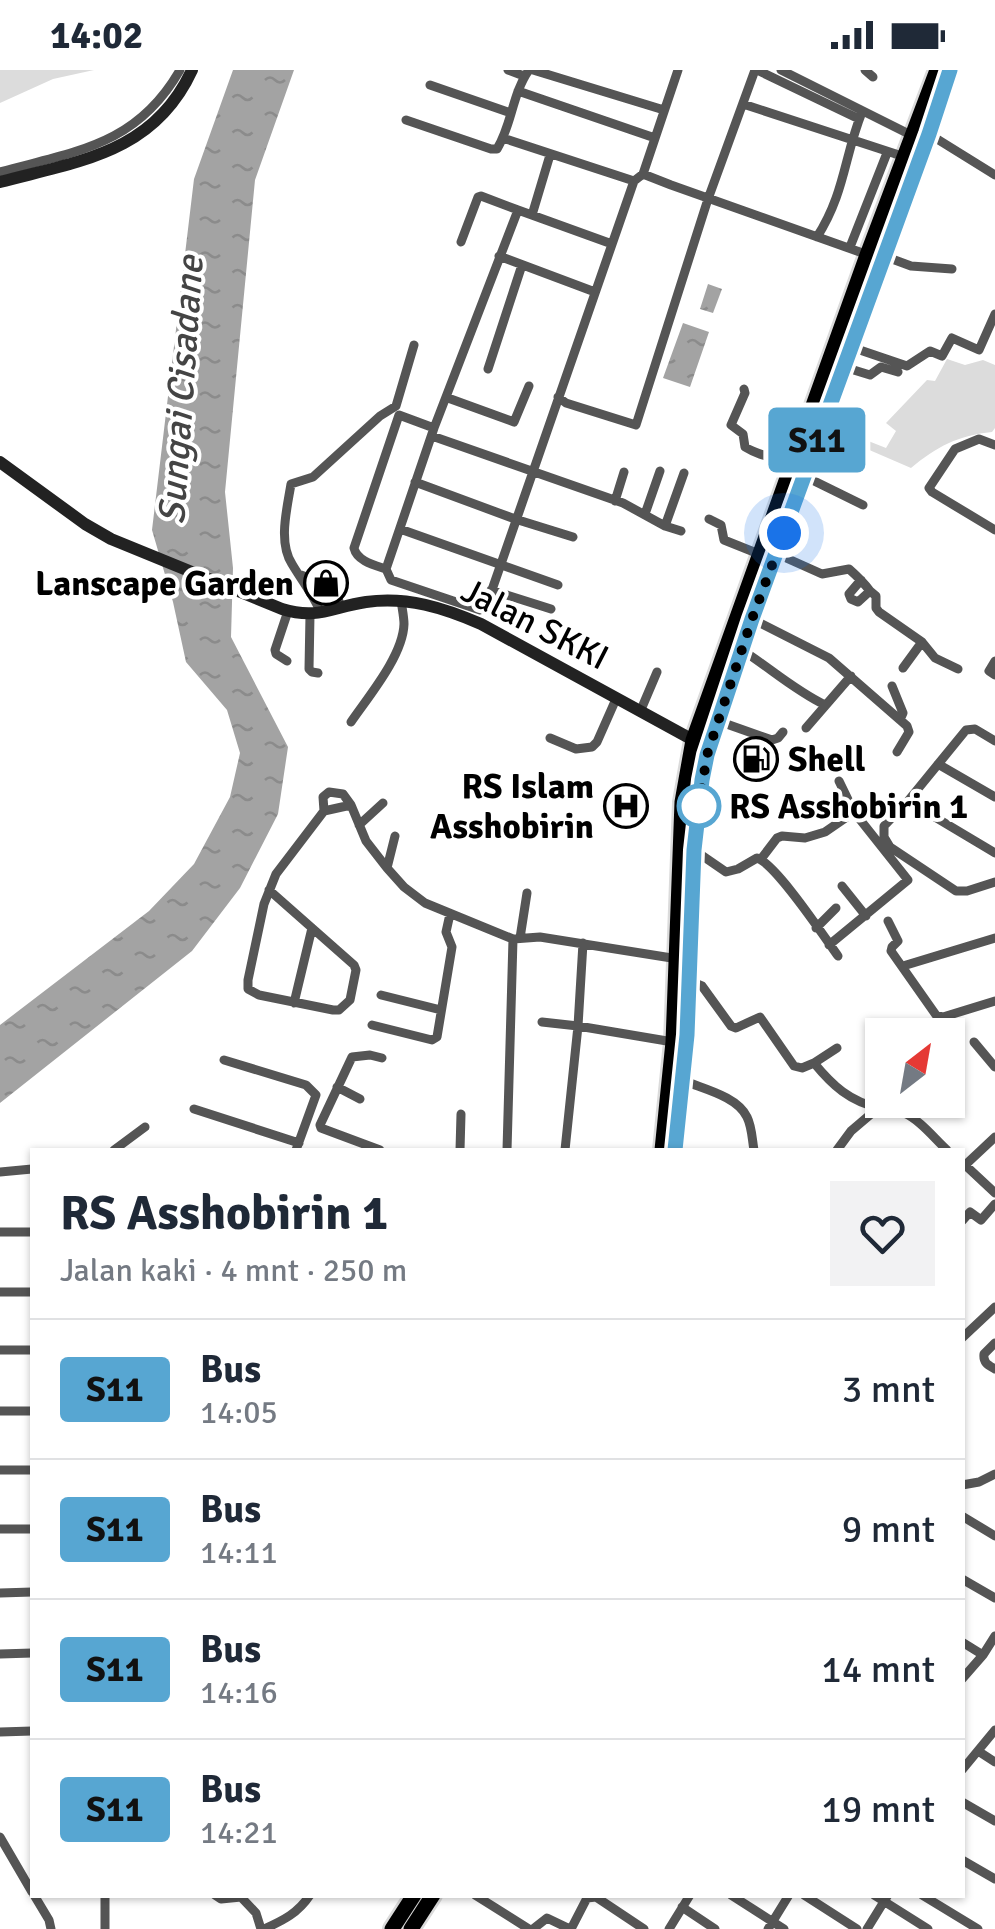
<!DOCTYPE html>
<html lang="id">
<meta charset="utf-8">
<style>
:root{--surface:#fff;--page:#f2f2f3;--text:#1f2937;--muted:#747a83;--line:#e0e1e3}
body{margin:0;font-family:Signika,sans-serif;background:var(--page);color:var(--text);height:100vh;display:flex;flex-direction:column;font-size:38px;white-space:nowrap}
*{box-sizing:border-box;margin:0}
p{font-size:32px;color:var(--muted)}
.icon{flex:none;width:55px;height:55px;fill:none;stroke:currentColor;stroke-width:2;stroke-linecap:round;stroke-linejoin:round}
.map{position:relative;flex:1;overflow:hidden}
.details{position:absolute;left:30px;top:1078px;width:935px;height:750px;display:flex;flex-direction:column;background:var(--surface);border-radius:0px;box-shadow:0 2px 8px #0004}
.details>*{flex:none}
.badge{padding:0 20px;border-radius:8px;font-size:35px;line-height:65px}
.needle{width:65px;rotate:31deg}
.controls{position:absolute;left:865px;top:948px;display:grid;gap:20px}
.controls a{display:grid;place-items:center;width:100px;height:100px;border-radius:0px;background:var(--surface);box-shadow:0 2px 8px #0004;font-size:50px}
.you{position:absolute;width:50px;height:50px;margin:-25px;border:8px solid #fff;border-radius:50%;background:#1a73e8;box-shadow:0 0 0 15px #1a73e833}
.map>.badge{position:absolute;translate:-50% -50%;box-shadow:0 0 0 5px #fff}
.round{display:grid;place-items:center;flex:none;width:105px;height:105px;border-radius:0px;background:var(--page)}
.overview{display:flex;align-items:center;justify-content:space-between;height:170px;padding:0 30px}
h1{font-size:48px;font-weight:700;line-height:75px}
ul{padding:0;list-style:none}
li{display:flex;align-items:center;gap:30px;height:140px;padding:0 30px;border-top:2px solid var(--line)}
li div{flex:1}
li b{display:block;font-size:38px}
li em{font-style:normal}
li .badge{min-width:110px;font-weight:700;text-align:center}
.status{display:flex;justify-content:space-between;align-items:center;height:70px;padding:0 50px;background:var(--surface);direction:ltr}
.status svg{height:28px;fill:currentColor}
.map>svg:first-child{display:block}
.grass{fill:#dcdcdc}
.water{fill:url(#water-ripples)}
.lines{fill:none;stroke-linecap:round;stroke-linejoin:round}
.primary-casing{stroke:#dbdbdb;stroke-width:20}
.street{stroke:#555;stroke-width:9}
.secondary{stroke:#222;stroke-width:12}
.primary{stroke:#000;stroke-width:15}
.line-casing{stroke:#fff;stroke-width:22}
.line{stroke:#57a6d2;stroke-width:15}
.walk{stroke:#000;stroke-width:10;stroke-dasharray:0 18}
.stop-dot{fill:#fff;stroke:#57a6d2;stroke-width:5}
.labels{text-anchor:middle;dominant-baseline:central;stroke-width:8;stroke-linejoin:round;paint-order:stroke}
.poi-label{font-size:35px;font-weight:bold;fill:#000;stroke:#fff;text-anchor:end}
.street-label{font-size:35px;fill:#000;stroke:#fff}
.stop-label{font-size:35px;font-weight:bold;fill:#000;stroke:#fff;text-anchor:start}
.water-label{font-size:38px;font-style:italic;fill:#444;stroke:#fff}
</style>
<div class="status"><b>14:02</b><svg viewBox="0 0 49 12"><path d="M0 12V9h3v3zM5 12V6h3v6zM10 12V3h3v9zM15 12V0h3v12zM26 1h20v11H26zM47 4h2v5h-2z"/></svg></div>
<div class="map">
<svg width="995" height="1859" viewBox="0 0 995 1859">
<defs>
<pattern id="water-ripples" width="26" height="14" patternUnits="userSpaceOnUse" patternTransform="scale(2.5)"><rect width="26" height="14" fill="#a3a3a3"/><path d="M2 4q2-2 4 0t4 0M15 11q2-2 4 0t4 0" fill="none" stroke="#8b8b8b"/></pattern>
</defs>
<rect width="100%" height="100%" fill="#fff"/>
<path class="grass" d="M0,0H94L53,9L0,33Z
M947,289L965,295L983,290L995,295V358L992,362C959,365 936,377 911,398L830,363L833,357L886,378L896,361L886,353L927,310L935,311Z"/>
<path class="water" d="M233,0H294L255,110L225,422L233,498L231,567L288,677L278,744L240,818L192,881L0,1033V955L149,841L194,794L230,727L240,683L227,640L186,592L173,532L152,460L194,109Z
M708,214L722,219L713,243L700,239Z
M683,253L709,262L690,317L663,308Z"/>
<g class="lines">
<g class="primary-casing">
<path id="primary" d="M662,1080L673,972L682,732L693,670L867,185L937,0
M675,1080L687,965L694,780L701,710L707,685L775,483L929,64L950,0
M392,1859L414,1825
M411,1859L433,1825"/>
</g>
<path class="street" d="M508,0L524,6
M533,0L664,40
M757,0L859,49
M781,0L913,66
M865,0L873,7
M430,15L511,43
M518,21L655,68
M743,34L905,87
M406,50L491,79H497C512,55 512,24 529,0
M929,64L995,105
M503,68L634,111
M0,102C77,81 137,75 180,0
M643,104L671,115L871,186
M532,145L550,85
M817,167C845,123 844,87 862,42
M461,172L478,127L481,126L518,140
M850,177L887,83
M499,186L595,222
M884,186L911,196L952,199
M851,277L907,296L930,281L942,286L952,268L979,280L995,244
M844,297L870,305L881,297L898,302
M488,299L522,195
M744,319L745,323L731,355L743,364L745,377C761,387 775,387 793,393
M558,327L566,333L636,355L708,129L755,0
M448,328L514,352L529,316
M434,358L399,345L354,478C357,491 374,495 386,499L434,358L518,140L612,174
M432,366L623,433L665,456L681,461
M995,375L979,369L955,379L929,418L932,422L995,460
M804,406L863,435
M415,412L515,449L573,467
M615,431L624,402
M645,444L660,401
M709,449L721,455L724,470L759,484
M665,456L684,403
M400,459L558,515
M775,483L822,504L849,499C857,506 864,513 870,521L858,532L851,529L849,524L861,510
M386,499L391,510L480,540L486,537L634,111L643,104L678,0
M301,505C319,511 337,517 341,538
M491,520L551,539
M870,521L876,526V538L879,542L922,572L935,588L958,599
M321,543C313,524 302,511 292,494C278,472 287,439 291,414L313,407L380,346L396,336L414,275
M310,545L309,599L312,602L318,603
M752,549L829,588L907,656L909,662L897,682
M742,580C770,598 794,620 825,635
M287,591L276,584L275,580L288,541
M995,591L989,601L995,605
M903,598L922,572
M892,616L903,643L900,650
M640,642L657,602
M718,651L772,670L778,668L783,662
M351,652C368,627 403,586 404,554C404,547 402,538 401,530
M806,658L851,606
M550,668L576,679L592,677L597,672L616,629
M995,671L975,659L966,660L908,731L884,756V767L890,777L956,821H967L995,812
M938,694L995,727
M908,731L995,783
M324,741L323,727L329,722L343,724L351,735
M359,755L383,733
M694,780L726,802L738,799L757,788C776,794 823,865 838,886
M761,789L777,768L782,766L805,768L825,762L854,742
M387,798L395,766
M842,816L866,846
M269,820L354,895L356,900L350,930L339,940H333L259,925L248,919V910L264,834L276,804L324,741L351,735L366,771L387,798L404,817L425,833L513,869L540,867L678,889
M888,851L898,871L892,877L891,881L936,945L943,947L995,931
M816,858L836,838
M520,868L527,823
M583,873L578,956L673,972
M829,875L908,810L854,742L839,711
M903,896L995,868
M690,911L702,916L731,956L736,958L760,947L794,996L802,998L814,993C832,1015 850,1032 880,1038C888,1039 896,1039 904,1043C920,1050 934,1068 947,1080
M381,925L441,940
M294,933L312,858
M542,952L578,956L565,1080
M372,955L432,970L437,967L452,877L446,862L450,844
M974,972L995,997
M224,990L306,1015L316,1025L296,1080
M814,993L837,978
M682,1010C703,1019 737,1026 747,1047C752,1057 752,1069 754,1080
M337,1017L360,1029
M194,1039L299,1073
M114,1080L145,1057
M380,1080L321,1058L320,1055L352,987L370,985L382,988
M460,1080L461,1044
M507,1080L513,869
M837,1080L851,1061L878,1038
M964,1094L995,1123
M962,1098L995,1067
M0,1102L32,1099
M962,1151L970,1142L981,1150L995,1134
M0,1162H32
M0,1222H32
M962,1268L995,1237
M995,1273L984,1284C983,1293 988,1295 995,1299
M0,1280H32
M0,1341H32
M0,1400H32
M962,1415L979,1412L995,1404
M962,1446L995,1466
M0,1459H32
M962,1509L995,1528
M0,1523L32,1522
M962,1572L983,1585
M0,1584L32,1583
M962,1609L983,1585L995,1566
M0,1662L32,1661
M978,1681L995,1692
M962,1700L995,1660
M962,1732L995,1751
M0,1767L32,1822
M962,1790L995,1809
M34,1825L49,1850L51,1859
M215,1825L221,1829L241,1827
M239,1825L256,1843L261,1859
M475,1825L529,1859
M731,1825L784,1859
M804,1825L857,1859
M874,1825L928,1859
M922,1825L978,1859
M682,1837L715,1859
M105,1859V1825
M264,1859C284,1850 298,1843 310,1825
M533,1859L547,1848L570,1859
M571,1859L587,1828L596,1827L644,1859
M669,1859L690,1825
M768,1859L789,1825
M867,1859L888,1825"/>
<path class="secondary" d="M0,112C79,91 154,83 192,0
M0,392L85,454L111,469L282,539C318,550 332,537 366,532C407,526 444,538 481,554L693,670"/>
<use href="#primary" class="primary"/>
</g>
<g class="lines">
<g class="line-casing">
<path id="line" d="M675,1080L687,965L694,780L702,710L707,685L752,549L929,64L950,0"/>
</g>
<use href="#line" class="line"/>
<path class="walk" d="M699,736L707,685L752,549L784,463"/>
</g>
<defs>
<g id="shop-ring" transform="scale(2.25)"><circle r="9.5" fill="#fff" stroke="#000" stroke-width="1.5"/><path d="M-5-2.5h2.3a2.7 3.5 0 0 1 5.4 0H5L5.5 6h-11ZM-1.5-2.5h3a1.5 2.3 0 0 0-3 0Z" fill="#000"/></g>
<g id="fuel-ring" transform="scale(2.25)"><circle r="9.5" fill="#fff" stroke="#000" stroke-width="1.5"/><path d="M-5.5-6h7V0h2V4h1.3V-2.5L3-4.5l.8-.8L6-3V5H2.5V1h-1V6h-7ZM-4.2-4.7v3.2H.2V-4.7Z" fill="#000"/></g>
<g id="hospital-ring" transform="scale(2.25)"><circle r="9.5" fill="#fff" stroke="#000" stroke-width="1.5"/><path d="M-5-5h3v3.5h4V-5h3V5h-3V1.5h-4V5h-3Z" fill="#000"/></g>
</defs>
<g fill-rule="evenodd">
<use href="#shop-ring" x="326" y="513"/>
<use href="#fuel-ring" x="756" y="689"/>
<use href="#hospital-ring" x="626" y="736"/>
</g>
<circle class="stop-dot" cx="699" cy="736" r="20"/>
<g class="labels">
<g class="poi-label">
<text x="294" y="513">Lanscape Garden</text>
<text x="788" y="689" text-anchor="start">Shell</text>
<text x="594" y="716">RS Islam<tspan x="594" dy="40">Asshobirin</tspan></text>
</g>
<g class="street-label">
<text transform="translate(535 554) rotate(27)">Jalan SKKI</text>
</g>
<g class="stop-label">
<text x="729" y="736">RS Asshobirin 1</text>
</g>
<g class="water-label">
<text transform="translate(181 320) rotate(-86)">Sungai Cisadane</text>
</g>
</g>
</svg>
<div class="controls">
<a><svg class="needle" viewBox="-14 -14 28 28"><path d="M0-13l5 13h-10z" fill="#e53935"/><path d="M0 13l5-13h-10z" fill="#747a83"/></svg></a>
</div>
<div class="you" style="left:784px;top:463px"></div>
<b class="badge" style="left:817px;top:370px;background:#57a6d2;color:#111">S11</b>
<section class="details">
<div class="overview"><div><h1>RS Asshobirin 1</h1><p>Jalan kaki · 4 mnt · 250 m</p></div><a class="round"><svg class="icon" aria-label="heart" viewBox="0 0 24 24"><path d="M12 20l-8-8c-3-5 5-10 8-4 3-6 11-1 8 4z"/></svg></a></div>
<ul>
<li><span class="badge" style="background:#57a6d2;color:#111">S11</span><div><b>Bus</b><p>14:05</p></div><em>3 mnt</em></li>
<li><span class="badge" style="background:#57a6d2;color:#111">S11</span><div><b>Bus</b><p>14:11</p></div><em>9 mnt</em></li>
<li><span class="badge" style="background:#57a6d2;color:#111">S11</span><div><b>Bus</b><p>14:16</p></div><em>14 mnt</em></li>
<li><span class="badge" style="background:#57a6d2;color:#111">S11</span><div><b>Bus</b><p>14:21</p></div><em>19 mnt</em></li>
</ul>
</section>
</div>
